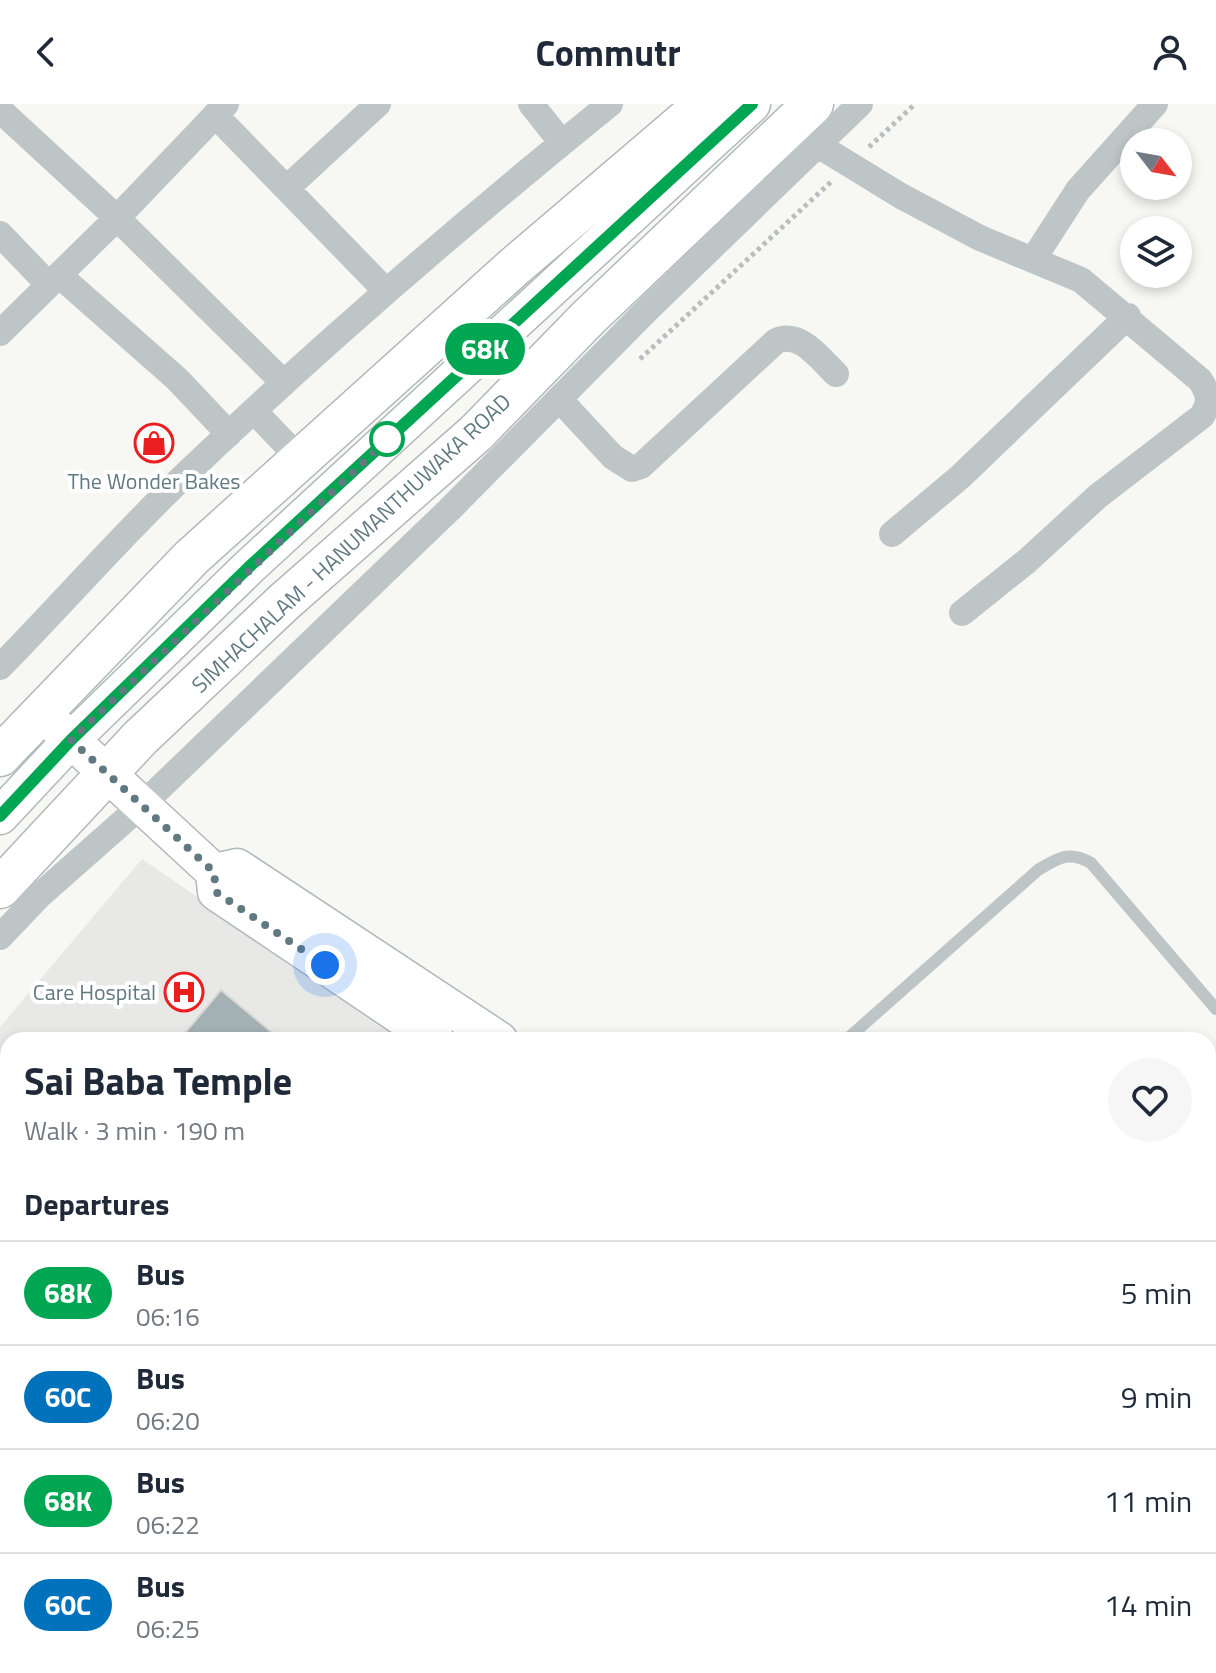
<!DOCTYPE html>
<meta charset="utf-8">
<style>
:root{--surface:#fff;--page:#f6f6f7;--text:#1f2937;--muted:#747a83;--line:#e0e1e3}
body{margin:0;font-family:"Titillium Web",sans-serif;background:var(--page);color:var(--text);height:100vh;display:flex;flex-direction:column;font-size:30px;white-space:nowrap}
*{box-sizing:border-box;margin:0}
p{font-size:26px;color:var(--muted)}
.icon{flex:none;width:44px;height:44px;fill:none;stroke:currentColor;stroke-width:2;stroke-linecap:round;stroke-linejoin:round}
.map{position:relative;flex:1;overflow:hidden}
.side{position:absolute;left:0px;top:928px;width:1216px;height:642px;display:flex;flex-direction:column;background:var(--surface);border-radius:24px 24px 0 0;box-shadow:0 4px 12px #0003}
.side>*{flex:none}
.badge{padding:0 16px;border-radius:26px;font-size:28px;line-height:52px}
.needle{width:52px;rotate:121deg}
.buttons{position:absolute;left:1120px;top:24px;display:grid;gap:16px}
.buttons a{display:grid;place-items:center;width:72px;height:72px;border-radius:50%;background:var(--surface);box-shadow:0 4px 12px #0003;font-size:40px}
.you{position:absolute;width:40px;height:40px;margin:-20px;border:6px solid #fff;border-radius:50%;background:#1a73e8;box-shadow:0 0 0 12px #1a73e833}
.map>.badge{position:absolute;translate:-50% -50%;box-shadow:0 0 0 4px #fff}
h2{padding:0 24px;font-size:30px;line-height:72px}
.round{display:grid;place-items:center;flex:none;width:84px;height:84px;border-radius:42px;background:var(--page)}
.headline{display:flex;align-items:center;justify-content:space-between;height:136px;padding:0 24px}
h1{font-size:38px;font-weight:700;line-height:60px}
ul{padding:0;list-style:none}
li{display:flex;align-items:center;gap:24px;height:104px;padding:0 24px;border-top:2px solid var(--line)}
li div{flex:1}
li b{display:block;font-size:30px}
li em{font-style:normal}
li .badge{min-width:88px;font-weight:700;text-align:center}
header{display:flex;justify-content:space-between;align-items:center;height:104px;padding:0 24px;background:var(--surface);font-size:36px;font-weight:700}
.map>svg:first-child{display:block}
.built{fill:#e8e8e7}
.building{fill:#a4b1b4;stroke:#d9d8d6;stroke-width:2}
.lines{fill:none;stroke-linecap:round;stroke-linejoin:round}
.secondary-casing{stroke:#b0b9bc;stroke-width:39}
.primary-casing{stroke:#b1b9bc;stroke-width:43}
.path{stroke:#b8bdbf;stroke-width:5;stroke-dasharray:4 4;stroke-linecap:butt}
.lane{stroke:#bec5c7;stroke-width:12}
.street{stroke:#bec5c7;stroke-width:26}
.secondary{stroke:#fff;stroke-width:36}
.primary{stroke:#fff;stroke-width:40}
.line-casing{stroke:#fff;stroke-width:18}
.line{stroke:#00a651;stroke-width:12}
.walk{stroke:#617a81;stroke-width:8;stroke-dasharray:0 14.4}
.stop-dot{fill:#fff;stroke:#00a651;stroke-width:4}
.labels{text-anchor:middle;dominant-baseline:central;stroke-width:8;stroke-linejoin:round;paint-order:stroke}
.poi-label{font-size:22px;fill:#617a81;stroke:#fff}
.street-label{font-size:22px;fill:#617a81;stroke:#fff}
</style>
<header><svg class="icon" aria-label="back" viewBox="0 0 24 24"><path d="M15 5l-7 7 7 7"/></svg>Commutr<svg class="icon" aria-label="person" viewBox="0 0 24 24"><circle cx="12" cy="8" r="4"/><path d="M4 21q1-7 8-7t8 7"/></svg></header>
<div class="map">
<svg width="1216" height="1569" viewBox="0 0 1216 1569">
<rect width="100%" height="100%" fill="#f7f7f4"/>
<path class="built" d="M142,755L284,852L411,936H8V980L0,971V923Z"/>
<path class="building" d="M221,886L281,936H179Z"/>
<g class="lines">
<g class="secondary-casing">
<path id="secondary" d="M55,621L214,768L216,788L436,936
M0,712L71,636L249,463L752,0
M214,768L237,763L499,936
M1208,1554L1216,1556
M1141,1562L1167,1569"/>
</g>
<g class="primary-casing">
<path id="primary" d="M0,652L192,453L515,162L705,0
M0,784L140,634L284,498L476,329L588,214L813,0"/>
</g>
<path class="path" d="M869,43L915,0
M640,255L832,77"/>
<path class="lane" d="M846,936L1038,766C1058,754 1069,746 1091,759L1216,905
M918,1569L920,1562"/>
<path class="street" d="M531,0L562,39
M0,6L117,114L284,279
M215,11L386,187
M816,40L901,92L980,134L1081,176L1200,276C1209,290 1211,297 1202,312L1098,392L1027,457L962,509
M287,84L378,0
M0,130L49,181
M1034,154L1078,86L1155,0
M60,172L177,275L229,330
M0,229L117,114L226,0
M559,295L613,353L632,365L641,362L776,237C800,226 820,255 836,270
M254,307L300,355
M892,430L960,373L1128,212
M0,563C62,500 121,432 185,371C321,241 464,118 610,0
M0,833L39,792L142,701L449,406L648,205L860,0
M626,1569L641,1562"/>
<use href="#secondary" class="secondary"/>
<use href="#primary" class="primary"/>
</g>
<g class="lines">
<g class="line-casing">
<path id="line" d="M0,712L71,636L249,463L752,0"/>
</g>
<use href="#line" class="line"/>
<path class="walk" d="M325,861L216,788L214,768L71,636L390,333L387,335"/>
</g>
<defs>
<g id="shop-ring" transform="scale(2)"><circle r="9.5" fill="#fff" stroke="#ec1f20" stroke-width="1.5"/><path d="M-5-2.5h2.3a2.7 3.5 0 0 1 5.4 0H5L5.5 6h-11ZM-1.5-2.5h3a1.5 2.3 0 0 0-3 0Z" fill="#ec1f20"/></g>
<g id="hospital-ring" transform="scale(2)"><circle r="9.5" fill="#fff" stroke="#ec1f20" stroke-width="1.5"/><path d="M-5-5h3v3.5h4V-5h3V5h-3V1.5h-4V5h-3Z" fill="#ec1f20"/></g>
</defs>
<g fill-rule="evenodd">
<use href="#shop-ring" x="154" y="339"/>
<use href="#hospital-ring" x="184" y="888"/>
</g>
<circle class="stop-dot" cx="387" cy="335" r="16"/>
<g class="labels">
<g class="poi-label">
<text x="154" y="377">The Wonder Bakes</text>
<text x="156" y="888" text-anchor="end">Care Hospital</text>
</g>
<g class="street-label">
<text transform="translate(351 439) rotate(-43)">SIMHACHALAM - HANUMANTHUWAKA ROAD</text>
</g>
</g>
</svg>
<div class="buttons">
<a><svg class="needle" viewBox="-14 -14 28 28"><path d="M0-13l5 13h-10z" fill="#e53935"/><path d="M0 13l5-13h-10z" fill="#747a83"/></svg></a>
<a><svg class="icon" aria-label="layers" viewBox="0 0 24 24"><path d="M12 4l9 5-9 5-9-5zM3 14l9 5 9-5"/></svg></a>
</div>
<div class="you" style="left:325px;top:861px"></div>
<b class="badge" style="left:485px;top:245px;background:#00a651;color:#fff">68K</b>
<section class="side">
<div class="headline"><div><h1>Sai Baba Temple</h1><p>Walk · 3 min · 190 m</p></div><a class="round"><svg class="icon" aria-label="heart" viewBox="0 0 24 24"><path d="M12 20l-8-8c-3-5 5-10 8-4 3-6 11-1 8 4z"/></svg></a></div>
<h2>Departures</h2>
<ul>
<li><span class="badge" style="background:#00a651;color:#fff">68K</span><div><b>Bus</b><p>06:16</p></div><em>5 min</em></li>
<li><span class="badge" style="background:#0072bc;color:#fff">60C</span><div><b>Bus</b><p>06:20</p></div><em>9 min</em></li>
<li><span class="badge" style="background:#00a651;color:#fff">68K</span><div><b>Bus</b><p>06:22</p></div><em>11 min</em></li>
<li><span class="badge" style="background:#0072bc;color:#fff">60C</span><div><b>Bus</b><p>06:25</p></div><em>14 min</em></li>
</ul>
</section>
</div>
